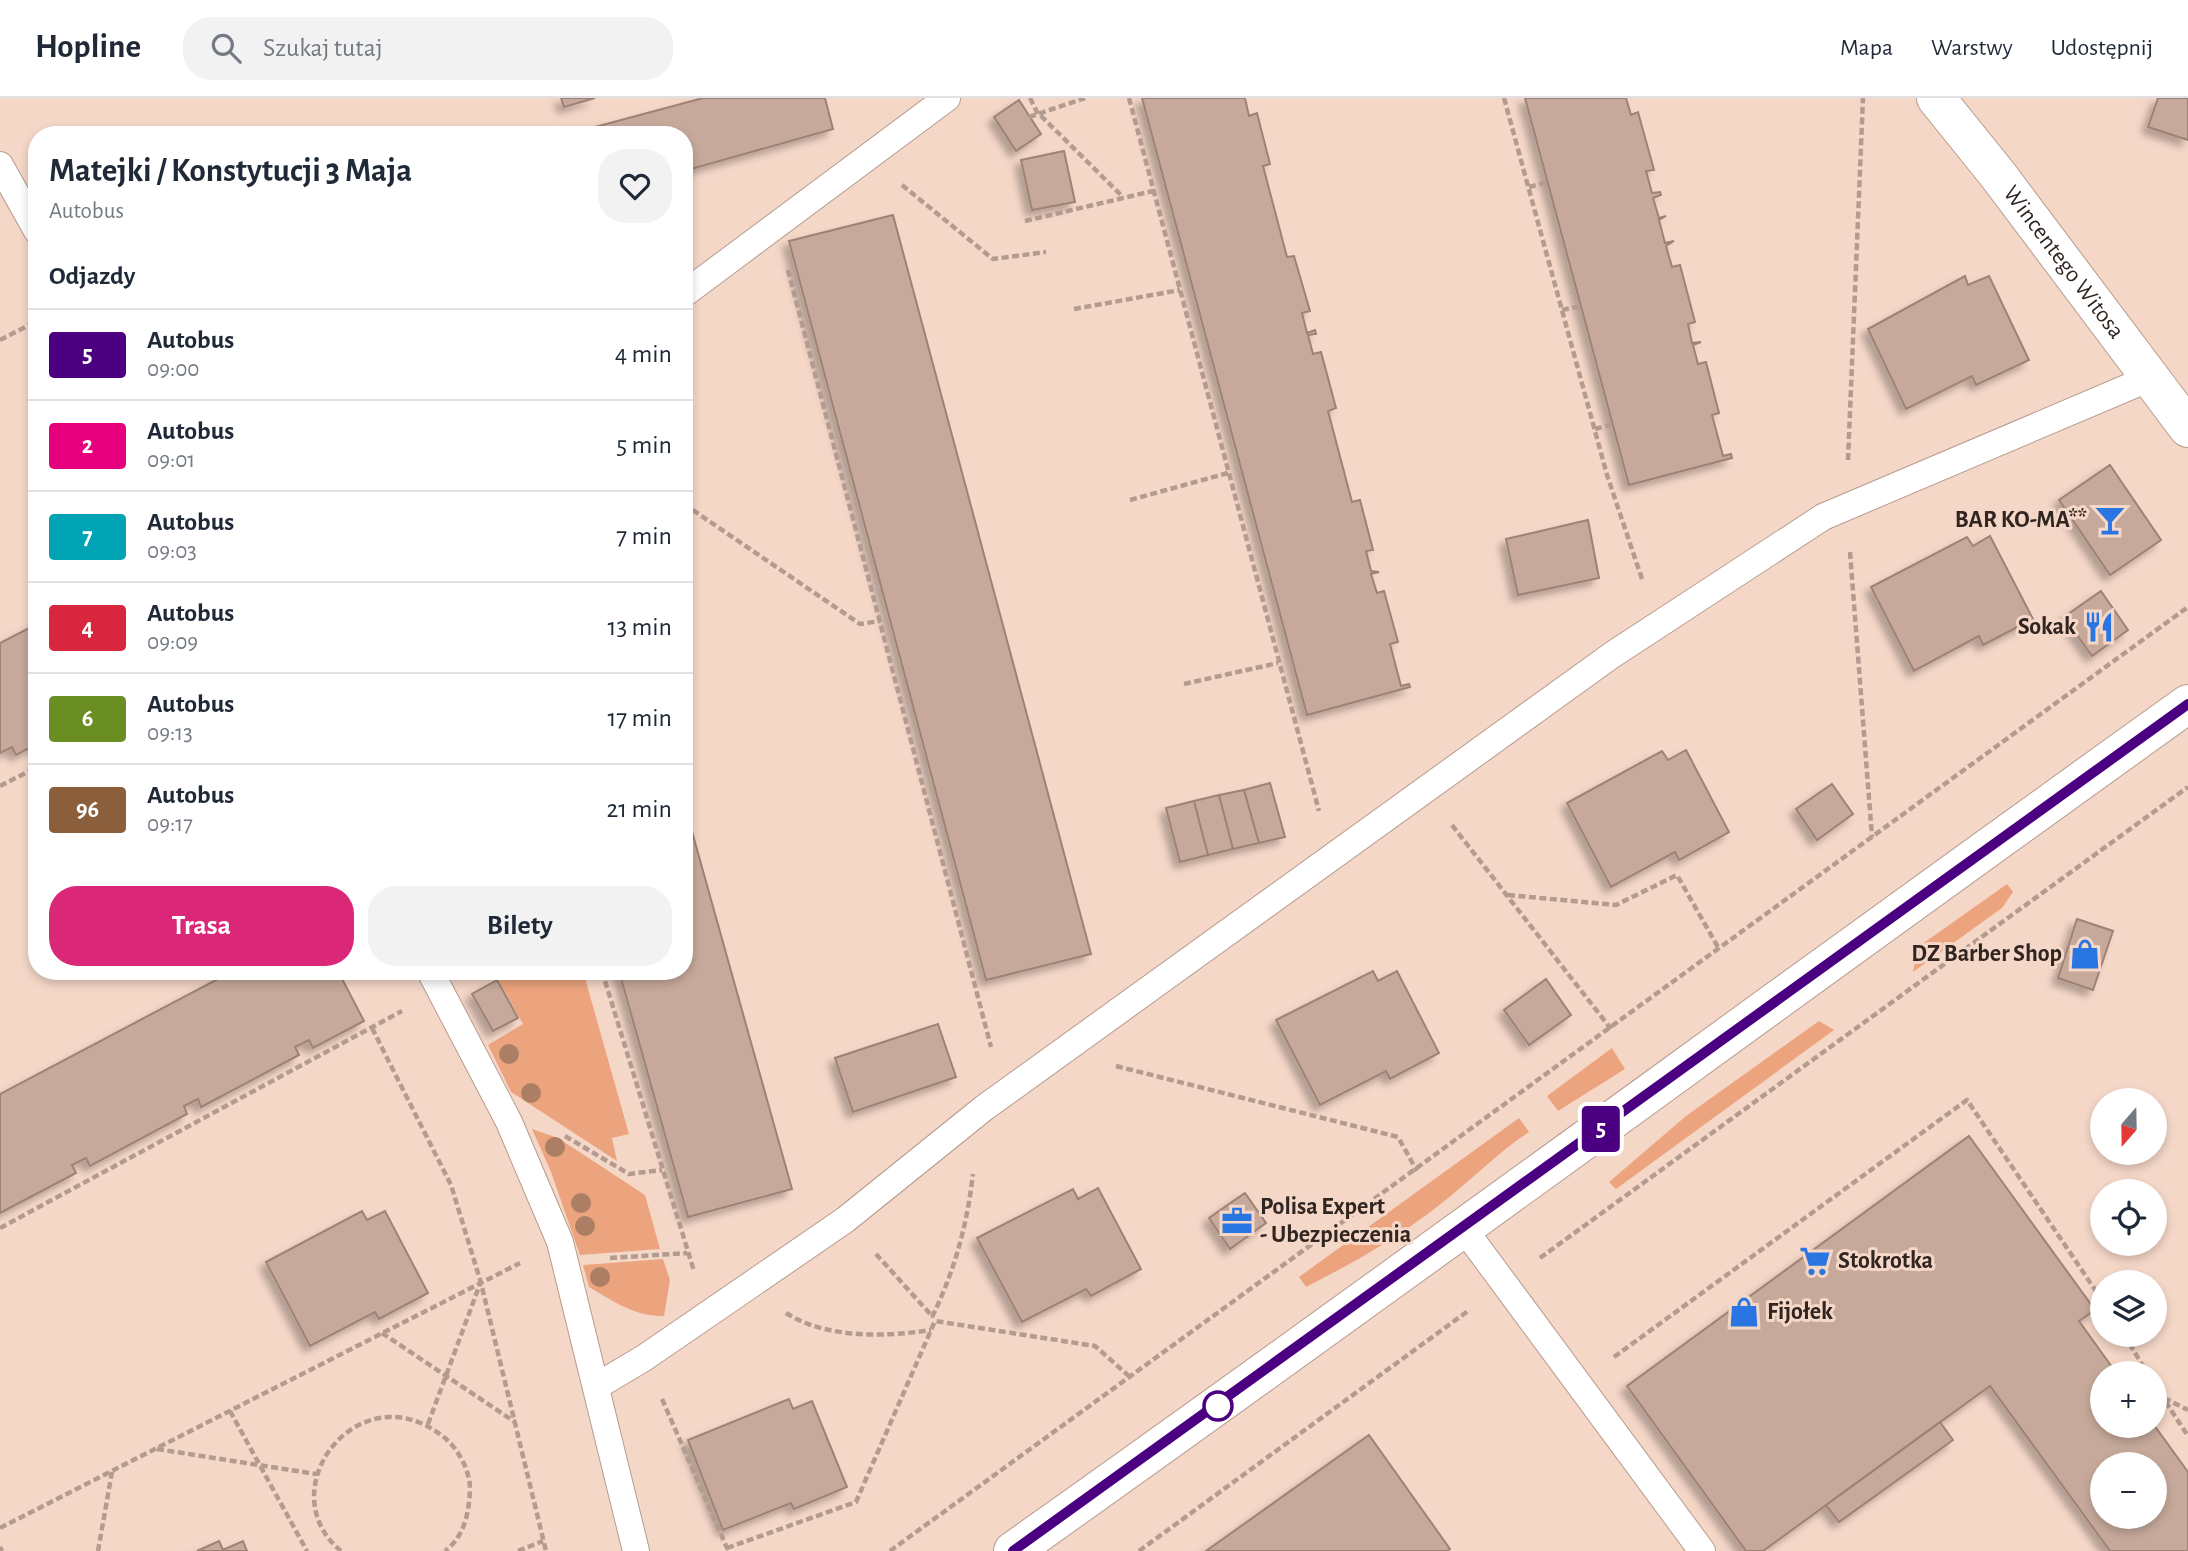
<!DOCTYPE html>
<html lang="pl">
<meta charset="utf-8">
<style>
:root{--surface:#fff;--page:#f2f2f3;--text:#1f2937;--muted:#747a83;--line:#e0e1e3;--accent:#db2777}
body{margin:0;font-family:"Alegreya Sans",sans-serif;background:var(--page);color:var(--text);height:100vh;display:flex;flex-direction:column;font-size:26px;white-space:nowrap}
*{box-sizing:border-box;margin:0}
p{font-size:23px;color:var(--muted)}
.icon{flex:none;width:38px;height:38px;fill:none;stroke:currentColor;stroke-width:2;stroke-linecap:round;stroke-linejoin:round}
.map{position:relative;flex:1;overflow:hidden}
.details{position:absolute;left:28px;top:28px;width:665px;height:854px;display:flex;flex-direction:column;background:var(--surface);border-radius:28px;box-shadow:0 4px 10px #0003}
.details>*{flex:none}
.badge{padding:0 14px;border-radius:5px;font-size:24px;line-height:46px}
.needle{width:46px;rotate:200deg}
.buttons{position:absolute;left:2090px;top:990px;display:grid;gap:14px}
.buttons a{display:grid;place-items:center;width:77px;height:77px;border-radius:50%;background:var(--surface);box-shadow:0 4px 10px #0003;font-size:35px}
.map>.badge{position:absolute;translate:-50% -50%;box-shadow:0 0 0 4px #fff}
h2{padding:0 21px;font-size:26px;line-height:63px}
.round{display:grid;place-items:center;flex:none;width:74px;height:74px;border-radius:28px;background:var(--page)}
.head{display:flex;align-items:center;justify-content:space-between;height:119px;padding:0 21px}
h1{font-size:33px;font-weight:700;line-height:52px}
.primary-button{display:flex;gap:14px;margin-top:auto;padding:14px 21px}
.primary-button a{flex:1;height:80px;border-radius:28px;background:var(--accent);color:#fff;font-size:28px;font-weight:700;line-height:80px;text-align:center}
.primary-button a+a{background:var(--page);color:var(--text)}
ul{padding:0;list-style:none}
li{display:flex;align-items:center;gap:21px;height:91px;padding:0 21px;border-top:2px solid var(--line)}
li div{flex:1}
li b{display:block;font-size:26px}
li em{font-style:normal}
li .badge{min-width:77px;font-weight:700;text-align:center}
header{display:flex;align-items:center;gap:42px;box-sizing:border-box;height:98px;padding:0 35px;background:var(--surface);border-bottom:2px solid var(--line)}
header strong{font-size:33px}
nav{display:flex;gap:38px;margin-inline-start:auto;font-size:24px}
.search{width:490px;height:63px;background:var(--page);display:flex;align-items:center;gap:18px;box-sizing:border-box;padding:0 24px;border-radius:28px;color:var(--muted);font-size:26px}
.map>svg:first-child{display:block}
.green{fill:#eca47e}
.building{fill:#c6a99b;stroke:#9d8274;stroke-width:2;fill-rule:evenodd;filter:url(#shadow)}
.lines{fill:none;stroke-linecap:round;stroke-linejoin:round}
.lane-casing{stroke:#b79b8d;stroke-width:28}
.street-casing{stroke:#b79b8d;stroke-width:40}
.secondary-casing{stroke:#b79b8d;stroke-width:40}
.path{stroke:#b39b90;stroke-width:4.5;stroke-dasharray:7 3.5;stroke-linecap:butt}
.lane{stroke:#fff;stroke-width:26}
.street{stroke:#fff;stroke-width:38}
.secondary{stroke:#fff;stroke-width:38}
.tree{fill:#ac7e64}
.line-casing{stroke:#fff;stroke-width:16}
.line{stroke:#4b0082;stroke-width:10}
.stop-dot{fill:#fff;stroke:#4b0082;stroke-width:3.5}
.labels{text-anchor:middle;dominant-baseline:central;stroke-width:6;stroke-linejoin:round;paint-order:stroke}
.street-label{font-size:24px;fill:#302520;stroke:#f5d7c8}
.poi-label{font-size:24px;font-weight:bold;fill:#302520;stroke:#f5d7c8;text-anchor:end}
</style>
<header>
<strong>Hopline</strong>
<div class="search"><svg class="icon" aria-label="search" viewBox="0 0 24 24"><circle cx="10" cy="10" r="6"/><path d="M15 15l6 6"/></svg>Szukaj tutaj</div>
<nav><a>Mapa</a><a>Warstwy</a><a>Udostępnij</a></nav>
</header>
<div class="map">
<svg width="2188" height="1453" viewBox="0 0 2188 1453">
<defs>
<filter id="shadow"><feDropShadow dx="-6" dy="6" stdDeviation="3.5" flood-color="#0004"/></filter>
</defs>
<rect width="100%" height="100%" fill="#f5d7c8"/>
<path class="green" d="M2007,786L2013,794L2002,810L1913,874L1918,849Z
M493,873H583L629,1036L612,1040L617,1063L511,994L488,947L523,926Z
M1819,923L1834,932L1616,1091L1609,1084L1686,1018Z
M1612,950L1625,971L1558,1013L1547,998Z
M1519,1020L1529,1034C1501,1052 1479,1075 1453,1096C1408,1134 1359,1162 1306,1189L1299,1179Z
M532,1031L558,1040L645,1097L660,1151L580,1157L551,1074Z
M663,1161L670,1182L664,1218C635,1219 613,1203 589,1189L583,1167Z"/>
<path class="building" d="M561,0H595L564,9Z
M703,0H825L833,31L684,73V37L569,36Z
M1142,0H1245L1249,18L1257,15L1270,66L1263,68L1287,159L1294,158L1310,213L1302,215L1307,235L1315,232L1316,236L1308,237L1313,256L1321,254L1336,310L1328,313L1352,404L1360,402L1373,452L1366,453L1371,473L1379,474L1371,476L1377,495L1384,493L1398,544L1390,546L1401,588L1409,586L1410,589L1307,617Z
M1525,0H1626L1631,17L1638,14L1654,72L1646,73L1652,95L1660,94L1661,97L1653,100L1659,120L1666,118L1659,122L1665,145L1674,143L1666,148L1672,169L1680,167L1695,224L1688,226L1692,245L1701,244L1693,247L1698,266L1706,264L1719,315L1712,317L1723,358L1731,356L1732,360L1629,387Z
M2158,0H2188V42L2148,29Z
M1019,2L1041,36L1016,53L994,19Z
M1064,53L1075,104L1032,112L1021,62Z
M893,117L1091,856L986,882L789,143Z
M1965,178L1968,187L1989,178L2029,262L1976,287L1972,278L1906,311L1868,231Z
M2110,367L2161,442L2110,477L2059,402Z
M1588,422L1599,480L1518,497L1506,441Z
M1990,438L2033,521L1983,547L1979,538L1914,573L1871,489L1967,439L1973,448Z
M2101,493L2128,532L2092,558L2064,519Z
M37,526V646L16,657L12,649L0,655V545Z
M1686,652L1729,734L1679,762L1675,754L1611,789L1567,705L1662,653L1668,662Z
M1270,685L1285,739L1259,745L1244,692Z
M1832,686L1853,716L1817,742L1796,711Z
M1244,692L1259,745L1233,751L1219,697Z
M1219,697L1233,751L1208,757L1194,703Z
M1194,703L1208,757L1180,764L1166,710Z
M684,705L792,1091L688,1119L619,873H684Z
M2077,821L2113,833L2093,892L2058,880Z
M233,873H338L364,923L313,950L309,942L295,949L299,957L201,1009L198,1001L184,1008L187,1016L90,1068L86,1060L72,1067L76,1075L0,1115V996Z
M1373,873L1378,883L1397,873L1439,955L1390,981L1386,973L1320,1007L1276,922Z
M1546,881L1571,917L1529,947L1504,912Z
M497,882L518,920L493,933L472,896Z
M938,926L956,979L853,1014L835,960Z
M1969,1038L2095,1212L2079,1223L2117,1276H2102V1328L2154,1327L2188,1374V1453H2110L1990,1288L1763,1453H1746L1627,1288ZM2102,1367H2154V1419H2102Z
M1098,1090L1141,1171L1091,1198L1086,1191L1022,1224L977,1140L1073,1091L1078,1101Z
M1245,1095L1266,1125L1230,1151L1209,1120Z
M362,1113L367,1122L385,1113L428,1195L379,1221L375,1214L310,1248L266,1164Z
M789,1301L793,1311L812,1303L847,1389L794,1411L791,1405L723,1432L688,1342Z
M1940,1324L1953,1342L1839,1424L1826,1407Z
M1369,1337L1450,1451L1447,1453H1206Z
M219,1443L223,1452L243,1443L247,1453H197Z"/>
<g class="lines">
<g class="lane-casing">
<path id="lane" d="M0,67L37,133
M684,196L947,0
M430,873L509,1024L560,1144L636,1453
M1464,1131L1702,1453
M597,1288L644,1260L845,1122L984,1010L1612,557L1823,419L2150,280"/>
</g>
<g class="street-casing">
<g id="street">
<path id="s1" d="M1936,0L1998,77L2188,330"/>
</g>
</g>
<g class="secondary-casing">
<path id="secondary" d="M1013,1453C1407,1174 1795,887 2188,606"/>
</g>
<path class="path" d="M1030,0L1037,14L1123,99
M1129,0L1319,713
M1504,0L1607,377L1643,484
M1029,19L1085,0
M902,87L993,161L1046,154
M1529,89L1548,84
M1025,123L1153,93
M788,172L991,949
M1074,211L1180,192
M1562,212L1581,208
M0,242L37,223
M1595,331L1613,326
M1848,362L1863,0
M1130,402L1228,375
M684,406L860,526L880,523
M1850,454L1872,739
M1184,586L1278,565
M0,688L37,669
M1452,727L1611,931
M1508,797L1616,807L1677,777L1719,851
M602,873L694,1173
M372,930L451,1087L481,1185L546,1453
M1116,968L1398,1039L1417,1073
M565,1038L629,1076L662,1072
M0,1130L402,913
M876,1156L933,1219
M610,1160L687,1155
M1540,1160L2188,689
M786,1215C827,1241 885,1239 931,1232
M932,1219C955,1172 967,1127 973,1076
M382,1235L515,1324
M2124,1237L2148,1276
M1614,1259L1967,1002L2102,1202
M2154,1286L2188,1338
M2164,1300L2188,1312
M662,1301L727,1450L723,1453
M230,1313L307,1453
M428,1326L480,1186
M157,1351L316,1376
M0,1430L520,1165
M0,1449L2,1453
M727,1450L856,1404L935,1223L1095,1248L1130,1279
M98,1453L112,1374
M341,1453C267,1392 360,1270 445,1340C459,1352 470,1373 470,1391C469,1414 465,1438 445,1453
M518,1453L543,1443
M890,1453L2188,509
M1139,1453L1468,1213"/>
<use href="#lane" class="lane"/>
<use href="#street" class="street"/>
<use href="#secondary" class="secondary"/>
</g>
<g class="tree">
<circle cx="509" cy="956" r="10"/>
<circle cx="531" cy="995" r="10"/>
<circle cx="555" cy="1049" r="10"/>
<circle cx="581" cy="1105" r="10"/>
<circle cx="585" cy="1128" r="10"/>
<circle cx="600" cy="1179" r="10"/>
</g>
<g class="lines">
<g class="line-casing">
<path id="line" d="M1013,1453C1406,1173 1796,888 2188,606"/>
</g>
<use href="#line" class="line"/>
</g>
<defs>
<g id="bar-bare" transform="scale(2.415)"><path d="M-6-5H6L.8 .8V4.5H3.5V6h-7V4.5H-.8V.8Z" fill="#2975e1" stroke="#f5d7c8" stroke-width="2.5" paint-order="stroke"/></g>
<g id="restaurant-bare" transform="scale(2.415)"><path d="M-5-6h1v4h1v-4h1v4h1v-4h1v5L-1.5 .5V6h-2V.5L-5-1ZM5-6V6H3V1.5H1.5Q1.5-4 5-6Z" fill="#2975e1" stroke="#f5d7c8" stroke-width="2.5" paint-order="stroke"/></g>
<g id="shop-bare" transform="scale(2.415)"><path d="M-5-2.5h2.3a2.7 3.5 0 0 1 5.4 0H5L5.5 6h-11ZM-1.5-2.5h3a1.5 2.3 0 0 0-3 0Z" fill="#2975e1" stroke="#f5d7c8" stroke-width="2.5" paint-order="stroke"/></g>
<g id="office-bare" transform="scale(2.415)"><path d="M-6-3h4V-5.5h4V-3h4V5H-6ZM-1-4.5V-3h2v-1.5ZM-6 0V1H6V0Z" fill="#2975e1" stroke="#f5d7c8" stroke-width="2.5" paint-order="stroke"/></g>
<g id="supermarket-bare" transform="scale(2.415)"><path d="M-6-5.5h2.5l.6 2H6L4.5 2H-2.5L-4.4-4H-6ZM-1.5 3.2a1.3 1.3 0 1 0 .1 0ZM3 3.2a1.3 1.3 0 1 0 .1 0Z" fill="#2975e1" stroke="#f5d7c8" stroke-width="2.5" paint-order="stroke"/></g>
</defs>
<g fill-rule="evenodd">
<use href="#bar-bare" x="2110" y="422"/>
<use href="#restaurant-bare" x="2099" y="529"/>
<use href="#shop-bare" x="2085" y="856"/>
<use href="#office-bare" x="1237" y="1123"/>
<use href="#supermarket-bare" x="1815" y="1163"/>
<use href="#shop-bare" x="1744" y="1214"/>
</g>
<circle class="stop-dot" cx="1218" cy="1308" r="14"/>
<g class="labels">
<g class="street-label">
<text stroke="none"><textPath href="#s1" startOffset="208">Wincentego Witosa</textPath></text>
</g>
<g class="poi-label">
<text x="2087" y="422">BAR KO-MA**</text>
<text x="2076" y="529">Sokak</text>
<text x="2062" y="856">DZ Barber Shop</text>
<text x="1260" y="1109" text-anchor="start">Polisa Expert<tspan x="1260" dy="28">- Ubezpieczenia</tspan></text>
<text x="1838" y="1163" text-anchor="start">Stokrotka</text>
<text x="1767" y="1214" text-anchor="start">Fijołek</text>
</g>
</g>
</svg>
<div class="buttons">
<a><svg class="needle" viewBox="-14 -14 28 28"><path d="M0-13l5 13h-10z" fill="#e53935"/><path d="M0 13l5-13h-10z" fill="#747a83"/></svg></a>
<a><svg class="icon" aria-label="locate" viewBox="0 0 24 24"><circle cx="12" cy="12" r="6"/><path d="M12 2v4M12 18v4M2 12h4M18 12h4"/></svg></a>
<a><svg class="icon" aria-label="layers" viewBox="0 0 24 24"><path d="M12 4l9 5-9 5-9-5zM3 14l9 5 9-5"/></svg></a>
<a>+</a>
<a>−</a>
</div>
<b class="badge" style="left:1601px;top:1031px;background:#4b0082;color:#fff">5</b>
<section class="details">
<div class="head"><div><h1>Matejki / Konstytucji 3 Maja</h1><p>Autobus</p></div><a class="round"><svg class="icon" aria-label="heart" viewBox="0 0 24 24"><path d="M12 20l-8-8c-3-5 5-10 8-4 3-6 11-1 8 4z"/></svg></a></div>
<h2>Odjazdy</h2>
<ul>
<li><span class="badge" style="background:#4b0082;color:#fff">5</span><div><b>Autobus</b><p>09:00</p></div><em>4 min</em></li>
<li><span class="badge" style="background:#e6007e;color:#fff">2</span><div><b>Autobus</b><p>09:01</p></div><em>5 min</em></li>
<li><span class="badge" style="background:#00a3b4;color:#fff">7</span><div><b>Autobus</b><p>09:03</p></div><em>7 min</em></li>
<li><span class="badge" style="background:#d7263d;color:#fff">4</span><div><b>Autobus</b><p>09:09</p></div><em>13 min</em></li>
<li><span class="badge" style="background:#6b8e23;color:#fff">6</span><div><b>Autobus</b><p>09:13</p></div><em>17 min</em></li>
<li><span class="badge" style="background:#8b5e3c;color:#fff">96</span><div><b>Autobus</b><p>09:17</p></div><em>21 min</em></li>
</ul>
<div class="primary-button"><a>Trasa</a><a>Bilety</a></div>
</section>
</div>
